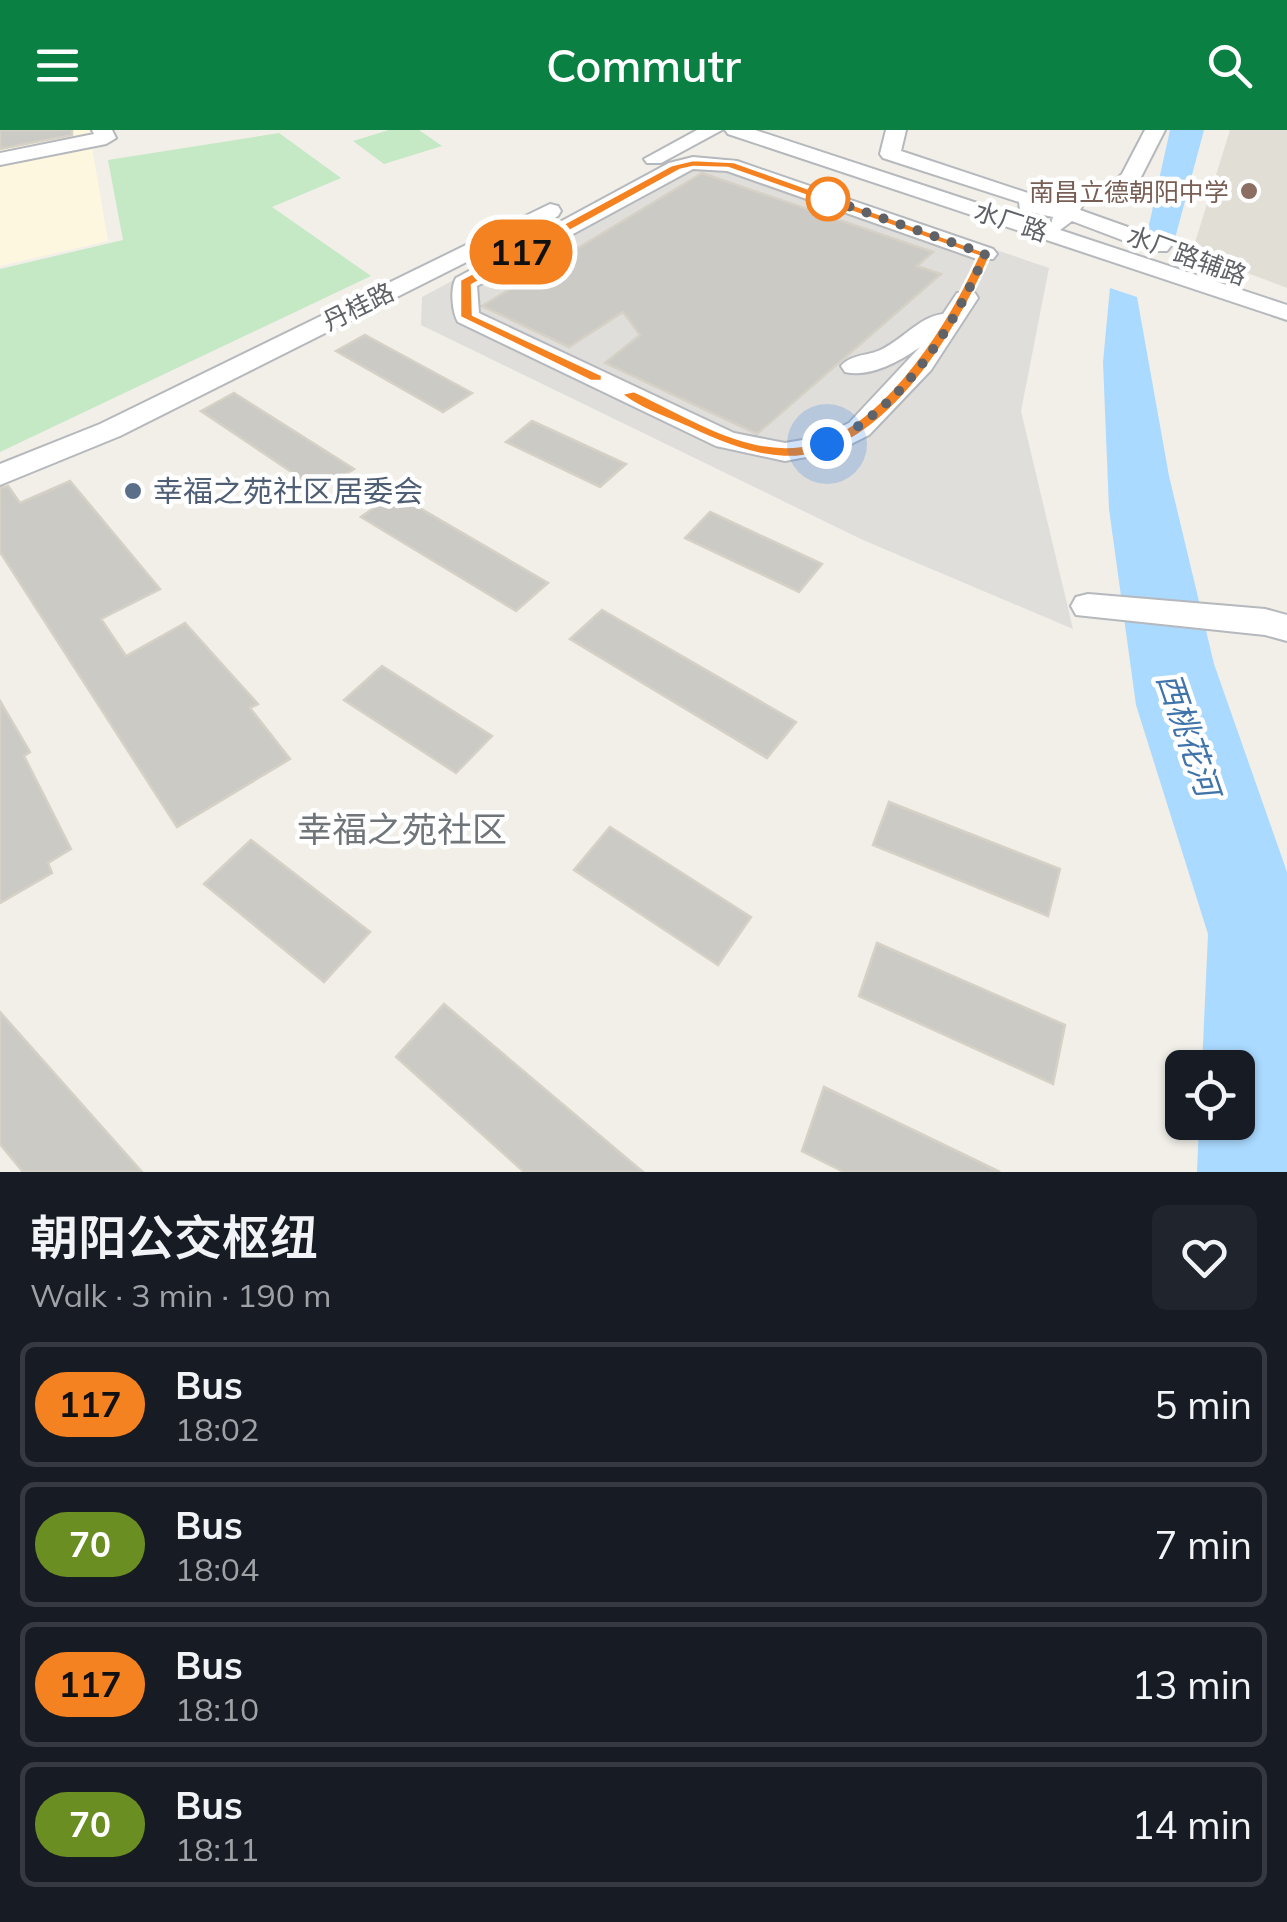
<!DOCTYPE html>
<meta charset="utf-8">
<style>
:root{--surface:#171b24;--page:#20242c;--text:#f1f3f6;--muted:#9ea1a6;--line:#363941;--accent:#0b8043}
body{margin:0;font-family:Mulish,"Noto Sans SC",sans-serif;background:var(--page);color:var(--text);height:100vh;display:flex;flex-direction:column;font-size:38px;white-space:nowrap}
*{box-sizing:border-box;margin:0}
p{font-size:32px;color:var(--muted)}
.icon{flex:none;width:55px;height:55px;fill:none;stroke:currentColor;stroke-width:2;stroke-linecap:round;stroke-linejoin:round}
.map{position:relative;height:1042px;overflow:hidden}
.side{display:flex;flex-direction:column;background:var(--surface);flex:1}
.side>*{flex:none}
.badge{padding:0 20px;border-radius:32px;font-size:35px;line-height:65px}
.tools{position:absolute;left:1165px;top:920px;display:grid;gap:20px}
.tools a{display:grid;place-items:center;width:90px;height:90px;border-radius:15px;background:var(--surface);box-shadow:0 2px 8px #0004;font-size:50px}
.you{position:absolute;width:50px;height:50px;margin:-25px;border:8px solid #fff;border-radius:50%;background:#1a73e8;box-shadow:0 0 0 15px #1a73e833}
.map>.badge{position:absolute;translate:-50% -50%;box-shadow:0 0 0 5px #fff}
.round{display:grid;place-items:center;flex:none;width:105px;height:105px;border-radius:15px;background:var(--page)}
.summary{display:flex;align-items:center;justify-content:space-between;height:170px;padding:0 30px}
h1{font-size:48px;font-weight:600;line-height:75px}
ul{padding:0;list-style:none}
li{display:flex;align-items:center;gap:30px;height:125px;margin:0 20px 15px;padding:0 10px;border:5px solid var(--line);border-radius:15px}
li div{flex:1}
li b{display:block;font-size:38px}
li em{font-style:normal}
li .badge{min-width:110px;font-weight:700;text-align:center}
header{display:flex;justify-content:space-between;align-items:center;height:130px;padding:0 30px;background:var(--accent);color:#fff;font-size:45px;font-weight:600}
.map>svg:first-child{display:block}
.commercial{fill:#fef7e0}
.industrial{fill:#e0deda}
.education{fill:#e1ded6}
.green{fill:#c5e8c5}
.water{fill:#aadaff}
.building{fill:#cccac5;stroke:#d6d1c6;stroke-width:2.5}
.lines{fill:none;stroke-linecap:round;stroke-linejoin:round}
.minor-casing{stroke:#b5b8bc;stroke-width:4}
.minor{fill:#fff;fill-rule:evenodd}
.line{fill:#f58220;stroke:#fff;stroke-width:2.5}
.walk{stroke:#5f6368;stroke-width:10;stroke-dasharray:0 18}
.education-dot{fill:#8d6e63;stroke:#fff;stroke-width:4}
.stop-dot{fill:#fff;stroke:#f58220;stroke-width:5}
.service-dot{fill:#5c6f8a;stroke:#fff;stroke-width:4}
.labels{text-anchor:middle;dominant-baseline:central;stroke-width:9;stroke-linejoin:round;paint-order:stroke}
.far-education-label{font-size:25px;fill:#785e54;stroke:#fff;text-anchor:end}
.far-street-label{font-size:25px;fill:#5f6368;stroke:#fff}
.service-label{font-size:30px;fill:#4e5e75;stroke:#fff;text-anchor:start}
.water-label{font-size:32px;font-style:italic;fill:#4174aa;stroke:#fff}
.quarter-label{font-size:35px;fill:#70757a;stroke:#fff}
</style>
<header><svg class="icon" aria-label="menu" viewBox="0 0 24 24"><path d="M4 6h16M4 12h16M4 18h16"/></svg>Commutr<svg class="icon" aria-label="search" viewBox="0 0 24 24"><circle cx="10" cy="10" r="6"/><path d="M15 15l6 6"/></svg></header>
<div class="map">
<svg width="1287" height="1042" viewBox="0 0 1287 1042">
<rect width="100%" height="100%" fill="#f1efe8"/>
<path class="commercial" d="M0,0H89L108,111L0,136Z"/>
<path class="industrial" d="M680,28L731,29L1049,138L1021,281L1073,499L863,410L421,195L422,167Z"/>
<path class="education" d="M1230,0H1287V158L1192,122Z"/>
<path class="green" d="M389,0H419L442,16L384,34L353,11Z
M279,3L341,48L272,77L371,146L0,322V139L123,110L108,30Z"/>
<path class="water" d="M1170,0H1204L1174,112L1147,104Z
M1110,158L1137,167L1169,346L1214,534L1287,742V1042H1197L1199,993L1238,992V938L1202,937L1208,804L1136,575L1109,379L1103,232Z"/>
<path class="building" d="M0,0H72V5L0,19Z
M702,43L933,122L917,136L941,144L757,304L605,233L640,205L623,182L569,217L482,176Z
M365,205L472,263L443,282L336,221Z
M234,263L354,339L320,361L201,281Z
M532,291L626,334L600,357L506,312Z
M70,351L160,459L101,489L126,526L185,493L258,574L250,578L290,629L177,697L0,422V358L8,356L20,373Z
M393,364L394,363L548,453L516,481L361,387Z
M710,382L822,434L799,462L685,408Z
M602,480L796,592L767,628L570,509Z
M382,536L492,606L456,643L344,570Z
M0,571L30,622L24,626L71,719L48,733L52,743L0,773Z
M889,672L1060,739L1048,786L873,715Z
M610,697L751,787L718,835L574,740Z
M251,710L370,802L324,852L204,754Z
M877,813L1065,895L1053,954L859,866Z
M444,874L643,1042H524L396,927Z
M0,882L142,1042H23L0,1014Z
M824,957L1000,1042H844L802,1021Z"/>
<g class="lines">
<g class="minor-casing">
<path id="minor" d="M92,0H112L116,8L106,14L0,35V23L94,4Z
M697,0H722L661,33H647L644,29Z
M725,0H755L1050,97L1053,87L1020,80L1019,72L883,28L880,24L886,0H906L901,21L1061,74L1073,56L1110,55L1122,44L1145,0H1165L1141,47L1124,66L1088,67L1080,80L1167,111L1171,116L1167,121H1151L1072,91L1060,100L1287,175V190L728,4Z
M693,27L737,31L993,119L997,124L993,129H977L727,41L693,39L477,156L479,183L734,303L785,313L820,307L849,293L920,217C900,231 870,248 845,242L841,236C850,225 865,226 878,221C901,212 918,187 943,184L957,163H975L978,168L931,240L869,305L837,321L785,331L716,316L458,192C452,182 450,158 456,148L669,33Z
M550,74L558,76L561,81L558,86L120,306L0,355V334L100,294Z
M1088,464L1265,479L1287,485V511L1265,505L1076,485L1071,476L1076,467Z"/>
</g>
<use href="#minor" class="minor"/>
</g>
<path class="line" d="M693,30L734,32L991,124C958,202 881,331 784,327C752,326 718,312 689,298C668,288 639,279 621,264L634,261C680,282 733,317 785,317C872,318 946,196 978,126L728,38L693,37L680,40L472,155L473,185L602,245V251H591L460,187V150L672,35Z"/>
<g class="lines">
<path class="walk" d="M827,314C901,280 954,198 985,124L828,69"/>
</g>
<circle class="education-dot" cx="1249" cy="61" r="10"/>
<circle class="stop-dot" cx="828" cy="69" r="20"/>
<circle class="service-dot" cx="133" cy="361" r="10"/>
<g class="labels">
<g class="far-education-label">
<text x="1229" y="61">南昌立德朝阳中学</text>
</g>
<g class="far-street-label">
<text transform="translate(1011 91) rotate(18)">水厂路</text>
<text transform="translate(1187 125) rotate(20)">水厂路辅路</text>
<text transform="translate(358 176) rotate(-26)">丹桂路</text>
</g>
<g class="service-label">
<text x="153" y="361">幸福之苑社区居委会</text>
</g>
<g class="water-label">
<text transform="translate(1189 604) rotate(71)">西桃花河</text>
</g>
<g class="quarter-label">
<text x="402" y="699">幸福之苑社区</text>
</g>
</g>
</svg>
<div class="tools">
<a><svg class="icon" aria-label="locate" viewBox="0 0 24 24"><circle cx="12" cy="12" r="6"/><path d="M12 2v4M12 18v4M2 12h4M18 12h4"/></svg></a>
</div>
<div class="you" style="left:827px;top:314px"></div>
<b class="badge" style="left:521px;top:122px;background:#f58220;color:#111">117</b>
</div>
<section class="side">
<div class="summary"><div><h1>朝阳公交枢纽</h1><p>Walk · 3 min · 190 m</p></div><a class="round"><svg class="icon" aria-label="heart" viewBox="0 0 24 24"><path d="M12 20l-8-8c-3-5 5-10 8-4 3-6 11-1 8 4z"/></svg></a></div>
<ul>
<li><span class="badge" style="background:#f58220;color:#111">117</span><div><b>Bus</b><p>18:02</p></div><em>5 min</em></li>
<li><span class="badge" style="background:#6b8e23;color:#fff">70</span><div><b>Bus</b><p>18:04</p></div><em>7 min</em></li>
<li><span class="badge" style="background:#f58220;color:#111">117</span><div><b>Bus</b><p>18:10</p></div><em>13 min</em></li>
<li><span class="badge" style="background:#6b8e23;color:#fff">70</span><div><b>Bus</b><p>18:11</p></div><em>14 min</em></li>
</ul>
</section>
